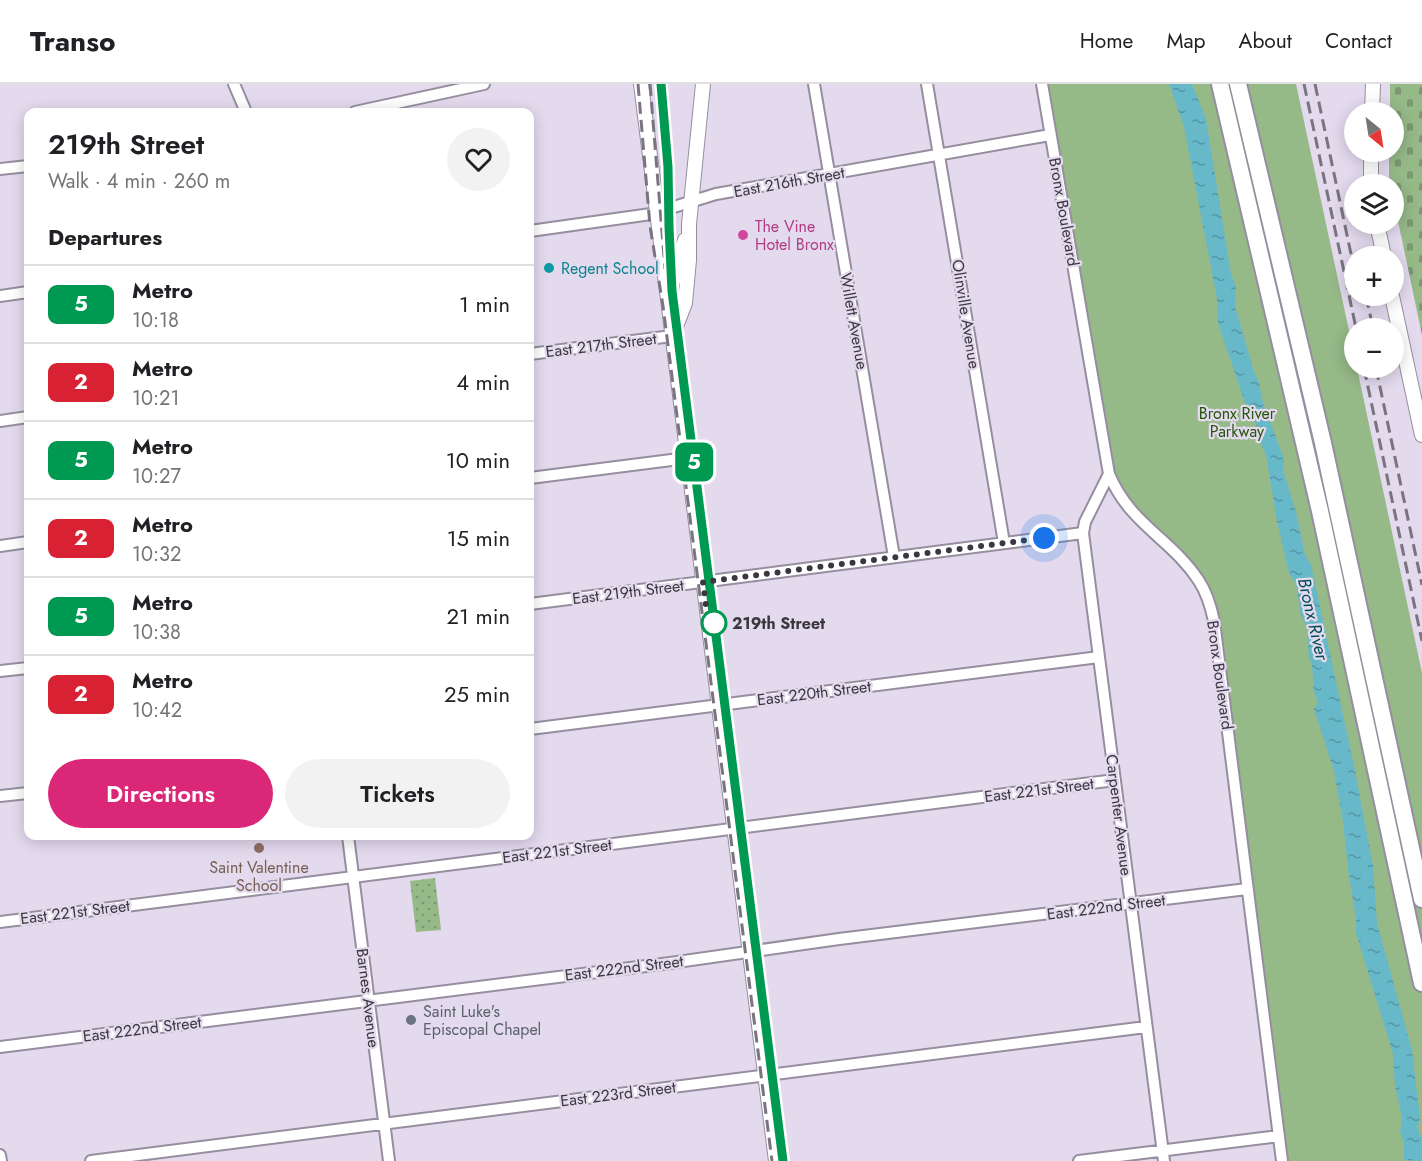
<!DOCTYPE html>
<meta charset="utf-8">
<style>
:root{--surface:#fff;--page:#f2f2f2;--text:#202124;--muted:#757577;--line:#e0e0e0;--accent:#db2777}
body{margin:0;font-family:Jost,sans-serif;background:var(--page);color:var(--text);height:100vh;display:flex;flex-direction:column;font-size:22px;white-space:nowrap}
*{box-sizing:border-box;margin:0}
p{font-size:20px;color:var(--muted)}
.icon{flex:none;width:33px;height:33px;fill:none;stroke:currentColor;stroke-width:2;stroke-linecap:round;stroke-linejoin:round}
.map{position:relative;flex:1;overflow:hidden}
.drawer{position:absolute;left:24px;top:24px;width:510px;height:732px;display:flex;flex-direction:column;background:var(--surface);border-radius:12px;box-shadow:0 3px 15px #0003}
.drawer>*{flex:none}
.badge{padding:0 12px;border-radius:9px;font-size:21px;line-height:39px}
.needle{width:39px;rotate:150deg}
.buttons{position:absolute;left:1344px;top:18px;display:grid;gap:12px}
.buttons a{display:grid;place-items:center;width:60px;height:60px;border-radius:50%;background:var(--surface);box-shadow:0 3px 15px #0003;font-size:30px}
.you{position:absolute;width:30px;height:30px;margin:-15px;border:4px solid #fff;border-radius:50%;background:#1a73e8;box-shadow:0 0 0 9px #1a73e833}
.map>.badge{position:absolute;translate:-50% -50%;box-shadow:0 0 0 3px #fff}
h2{padding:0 24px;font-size:22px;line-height:54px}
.round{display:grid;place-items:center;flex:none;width:63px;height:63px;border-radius:32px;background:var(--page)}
.headline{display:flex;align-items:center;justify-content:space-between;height:102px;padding:0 24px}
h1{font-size:28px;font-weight:600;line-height:45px}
.cta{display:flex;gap:12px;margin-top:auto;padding:12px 24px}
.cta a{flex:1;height:69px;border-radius:36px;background:var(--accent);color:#fff;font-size:24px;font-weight:600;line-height:69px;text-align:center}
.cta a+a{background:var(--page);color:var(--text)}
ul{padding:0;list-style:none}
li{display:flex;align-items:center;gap:18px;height:78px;padding:0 24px;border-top:2px solid var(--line)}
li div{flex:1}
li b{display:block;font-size:22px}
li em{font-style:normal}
li .badge{min-width:66px;font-weight:700;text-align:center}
header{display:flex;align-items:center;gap:36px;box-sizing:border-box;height:84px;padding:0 30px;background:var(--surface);border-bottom:2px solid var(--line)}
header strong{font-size:28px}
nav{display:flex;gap:33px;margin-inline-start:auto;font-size:21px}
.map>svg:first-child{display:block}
.grass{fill:url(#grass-dots)}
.cemetery{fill:url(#cemetery-stones)}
.green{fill:#96b988}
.water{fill:url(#water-ripples)}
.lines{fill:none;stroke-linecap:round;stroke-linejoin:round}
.minor-casing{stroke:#968e9f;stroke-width:14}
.major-casing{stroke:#968e9f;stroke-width:16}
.highway-casing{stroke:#968e9f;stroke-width:20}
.minor{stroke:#fff;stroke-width:10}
.major{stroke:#fff;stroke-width:14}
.highway{stroke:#fff;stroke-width:16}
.rail{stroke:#7a7481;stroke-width:3;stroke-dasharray:12 6;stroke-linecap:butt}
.line-casing{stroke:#fff;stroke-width:14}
.line{stroke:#009952;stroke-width:9}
.walk{stroke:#3b373f;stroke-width:6;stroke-dasharray:0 10.8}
.hotel-dot{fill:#d1479c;stroke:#e3daee;stroke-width:2}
.culture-dot{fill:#0f9aa8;stroke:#e3daee;stroke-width:2}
.stop-dot{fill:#fff;stroke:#009952;stroke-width:3}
.education-dot{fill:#8d6e63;stroke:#e3daee;stroke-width:2}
.worship-dot{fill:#6b7280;stroke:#e3daee;stroke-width:2}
.labels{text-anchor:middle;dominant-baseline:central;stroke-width:4.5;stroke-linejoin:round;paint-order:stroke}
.street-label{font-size:16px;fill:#3b373f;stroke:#e3daee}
.hotel-label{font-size:16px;fill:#b23c85;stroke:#e3daee;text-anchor:start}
.culture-label{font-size:16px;fill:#0d838f;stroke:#e3daee;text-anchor:start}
.park-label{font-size:16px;fill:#27540c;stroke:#e3daee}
.stop-label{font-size:16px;font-weight:bold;fill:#3b373f;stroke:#e3daee;text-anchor:start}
.education-label{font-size:16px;fill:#785e54;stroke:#e3daee}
.worship-label{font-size:16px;fill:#5b616d;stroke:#e3daee;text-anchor:start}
.water-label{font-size:18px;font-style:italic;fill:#024e5a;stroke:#e3daee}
</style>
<header>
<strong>Transo</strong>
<nav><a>Home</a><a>Map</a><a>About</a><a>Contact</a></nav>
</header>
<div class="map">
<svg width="1422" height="1077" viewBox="0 0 1422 1077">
<defs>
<pattern id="grass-dots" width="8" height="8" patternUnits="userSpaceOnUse" patternTransform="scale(1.5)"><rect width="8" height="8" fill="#96b988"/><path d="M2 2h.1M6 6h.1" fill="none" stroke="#7c9771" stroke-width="1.8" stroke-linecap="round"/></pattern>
<pattern id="cemetery-stones" width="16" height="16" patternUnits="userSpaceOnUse" patternTransform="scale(1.5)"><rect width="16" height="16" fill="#96b988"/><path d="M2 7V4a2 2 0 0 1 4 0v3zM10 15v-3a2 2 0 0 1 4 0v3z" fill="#7c9771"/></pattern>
<pattern id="water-ripples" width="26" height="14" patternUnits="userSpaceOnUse" patternTransform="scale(1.5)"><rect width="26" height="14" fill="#67b8c8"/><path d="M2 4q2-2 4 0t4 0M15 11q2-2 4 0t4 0" fill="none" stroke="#5696a4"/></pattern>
</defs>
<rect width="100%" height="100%" fill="#e3daee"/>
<path class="grass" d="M435,794L441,846L416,848L410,797Z"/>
<path class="cemetery" d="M1390,0H1422V251L1394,118V100H1390L1389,96V68H1394V28H1390Z"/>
<path class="green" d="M1047,0H1296L1354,270V284H1357L1422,589V1077H1288L1219,537L1201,492L1179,463L1140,427L1129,414L1115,388Z"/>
<path class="water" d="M1169,0H1192L1206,35L1231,190L1236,202L1235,222L1254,288L1259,298L1263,319L1284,375L1283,386L1296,428L1305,470L1311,481L1354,682L1373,781L1377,839L1412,966L1420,1036L1417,1043L1422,1056V1077L1404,1076V1059L1400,1048L1402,1034L1395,1002L1393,970L1356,849V835L1348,785L1343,738L1334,687L1314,625L1318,618L1314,608L1312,581L1309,575L1307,544L1301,531L1296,500L1289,489L1277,437L1266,371L1261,360L1256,340L1248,328L1218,239L1217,215L1184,43Z"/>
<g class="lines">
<g class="minor-casing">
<path id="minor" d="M234,0L246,28
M814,0L894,473
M927,0L1004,459
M1042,0L1109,390C1130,441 1172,455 1199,497C1207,509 1211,523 1214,537L1282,1077
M355,28L484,0
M0,85L28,82
M530,147L651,130L716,110L1050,51
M0,212L28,208
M530,270L672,252
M0,337L28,333
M1109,390L1085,438L1083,449L1164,1077
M530,394L687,374
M0,462L28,458
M530,520L1083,449
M0,587L28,584
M530,645L1099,573
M0,712L28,709
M348,752L389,1077
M0,838L1115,696
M0,963L670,879L839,855L1247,805
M0,1071L1,1077
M91,1077L1146,943
M1079,1077L1279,1052"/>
</g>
<g class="major-casing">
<path id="major" d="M641,0L776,1077
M1372,28L1373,0
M1371,100V68
M1377,140L1384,172
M669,210L685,156
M1392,212L1422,351
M673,250L685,219L689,176V140L703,0"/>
</g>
<g class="highway-casing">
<path id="highway" d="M1220,0L1320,427L1422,899
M1238,0L1323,359L1422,815"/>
</g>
<use href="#minor" class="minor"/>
<use href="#major" class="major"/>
<use href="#highway" class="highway"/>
<path class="rail" d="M638,0L650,142L663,222L772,1077
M650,0L665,185
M661,0L668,83L669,141
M1304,0L1356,244
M1315,0L1354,184
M670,177L783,1077
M1366,212L1373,244
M1364,284L1422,557
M1376,284L1422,501"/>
</g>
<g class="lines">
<g class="line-casing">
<path id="line" d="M661,0L668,83L669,143L672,207L783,1077"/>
</g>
<use href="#line" class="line"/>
<path class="walk" d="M714,539L707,530L703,498L1044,454"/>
</g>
<circle class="hotel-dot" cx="743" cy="151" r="6"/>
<circle class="culture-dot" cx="549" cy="184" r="6"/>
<circle class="stop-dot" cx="714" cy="539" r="12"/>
<circle class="education-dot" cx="259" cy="764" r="6"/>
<circle class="worship-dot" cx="411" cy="936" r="6"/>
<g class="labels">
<g class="street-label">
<text transform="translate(789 98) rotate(-10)">East 216th Street</text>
<text transform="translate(1064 128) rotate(80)">Bronx Boulevard</text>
<text transform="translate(966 230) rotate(81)">Olinville Avenue</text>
<text transform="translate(854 237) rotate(80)">Willett Avenue</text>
<text transform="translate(601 261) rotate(-7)">East 217th Street</text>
<text transform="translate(628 508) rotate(-7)">East 219th Street</text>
<text transform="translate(1220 591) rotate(82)">Bronx Boulevard</text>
<text transform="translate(814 609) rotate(-7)">East 220th Street</text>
<text transform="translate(1039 706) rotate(-7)">East 221st Street</text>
<text transform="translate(1119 731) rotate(83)">Carpenter Avenue</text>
<text transform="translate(557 767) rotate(-7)">East 221st Street</text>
<text transform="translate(1106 823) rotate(-7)">East 222nd Street</text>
<text transform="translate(75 828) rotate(-7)">East 221st Street</text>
<text transform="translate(624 884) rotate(-7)">East 222nd Street</text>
<text transform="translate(368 914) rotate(83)">Barnes Avenue</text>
<text transform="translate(142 945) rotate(-7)">East 222nd Street</text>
<text transform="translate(618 1010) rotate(-7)">East 223rd Street</text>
</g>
<g class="hotel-label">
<text x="755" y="142">The Vine<tspan x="755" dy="18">Hotel Bronx</tspan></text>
</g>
<g class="culture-label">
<text x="561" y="184">Regent School</text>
</g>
<g class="park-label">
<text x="1237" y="329">Bronx River<tspan x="1237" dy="18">Parkway</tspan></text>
</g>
<g class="stop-label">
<text x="732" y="539">219th Street</text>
</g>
<g class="education-label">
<text x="259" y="783">Saint Valentine<tspan x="259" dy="18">School</tspan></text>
</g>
<g class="worship-label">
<text x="423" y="927">Saint Luke's<tspan x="423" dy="18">Episcopal Chapel</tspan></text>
</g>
<g class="water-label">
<text transform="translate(1313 535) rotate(77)">Bronx River</text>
</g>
</g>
</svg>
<div class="buttons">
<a><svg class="needle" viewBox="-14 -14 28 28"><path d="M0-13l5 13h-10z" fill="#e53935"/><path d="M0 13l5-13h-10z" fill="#757577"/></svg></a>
<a><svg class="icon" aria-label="layers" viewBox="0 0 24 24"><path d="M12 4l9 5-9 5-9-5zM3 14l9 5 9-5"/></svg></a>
<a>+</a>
<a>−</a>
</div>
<div class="you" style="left:1044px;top:454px"></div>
<b class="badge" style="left:694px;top:378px;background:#009952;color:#fff">5</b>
<section class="drawer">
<div class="headline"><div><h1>219th Street</h1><p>Walk · 4 min · 260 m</p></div><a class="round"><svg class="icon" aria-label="heart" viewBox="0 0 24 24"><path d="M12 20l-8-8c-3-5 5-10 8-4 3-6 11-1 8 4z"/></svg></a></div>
<h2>Departures</h2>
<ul>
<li><span class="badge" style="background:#009952;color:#fff">5</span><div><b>Metro</b><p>10:18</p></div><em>1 min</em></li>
<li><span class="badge" style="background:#d82233;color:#fff">2</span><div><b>Metro</b><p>10:21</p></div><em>4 min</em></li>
<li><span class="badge" style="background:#009952;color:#fff">5</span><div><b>Metro</b><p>10:27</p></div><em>10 min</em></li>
<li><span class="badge" style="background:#d82233;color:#fff">2</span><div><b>Metro</b><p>10:32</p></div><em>15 min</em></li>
<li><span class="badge" style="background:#009952;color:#fff">5</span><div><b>Metro</b><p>10:38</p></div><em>21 min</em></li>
<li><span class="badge" style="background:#d82233;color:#fff">2</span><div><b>Metro</b><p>10:42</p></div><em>25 min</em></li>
</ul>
<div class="cta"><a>Directions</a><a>Tickets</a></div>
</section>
</div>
